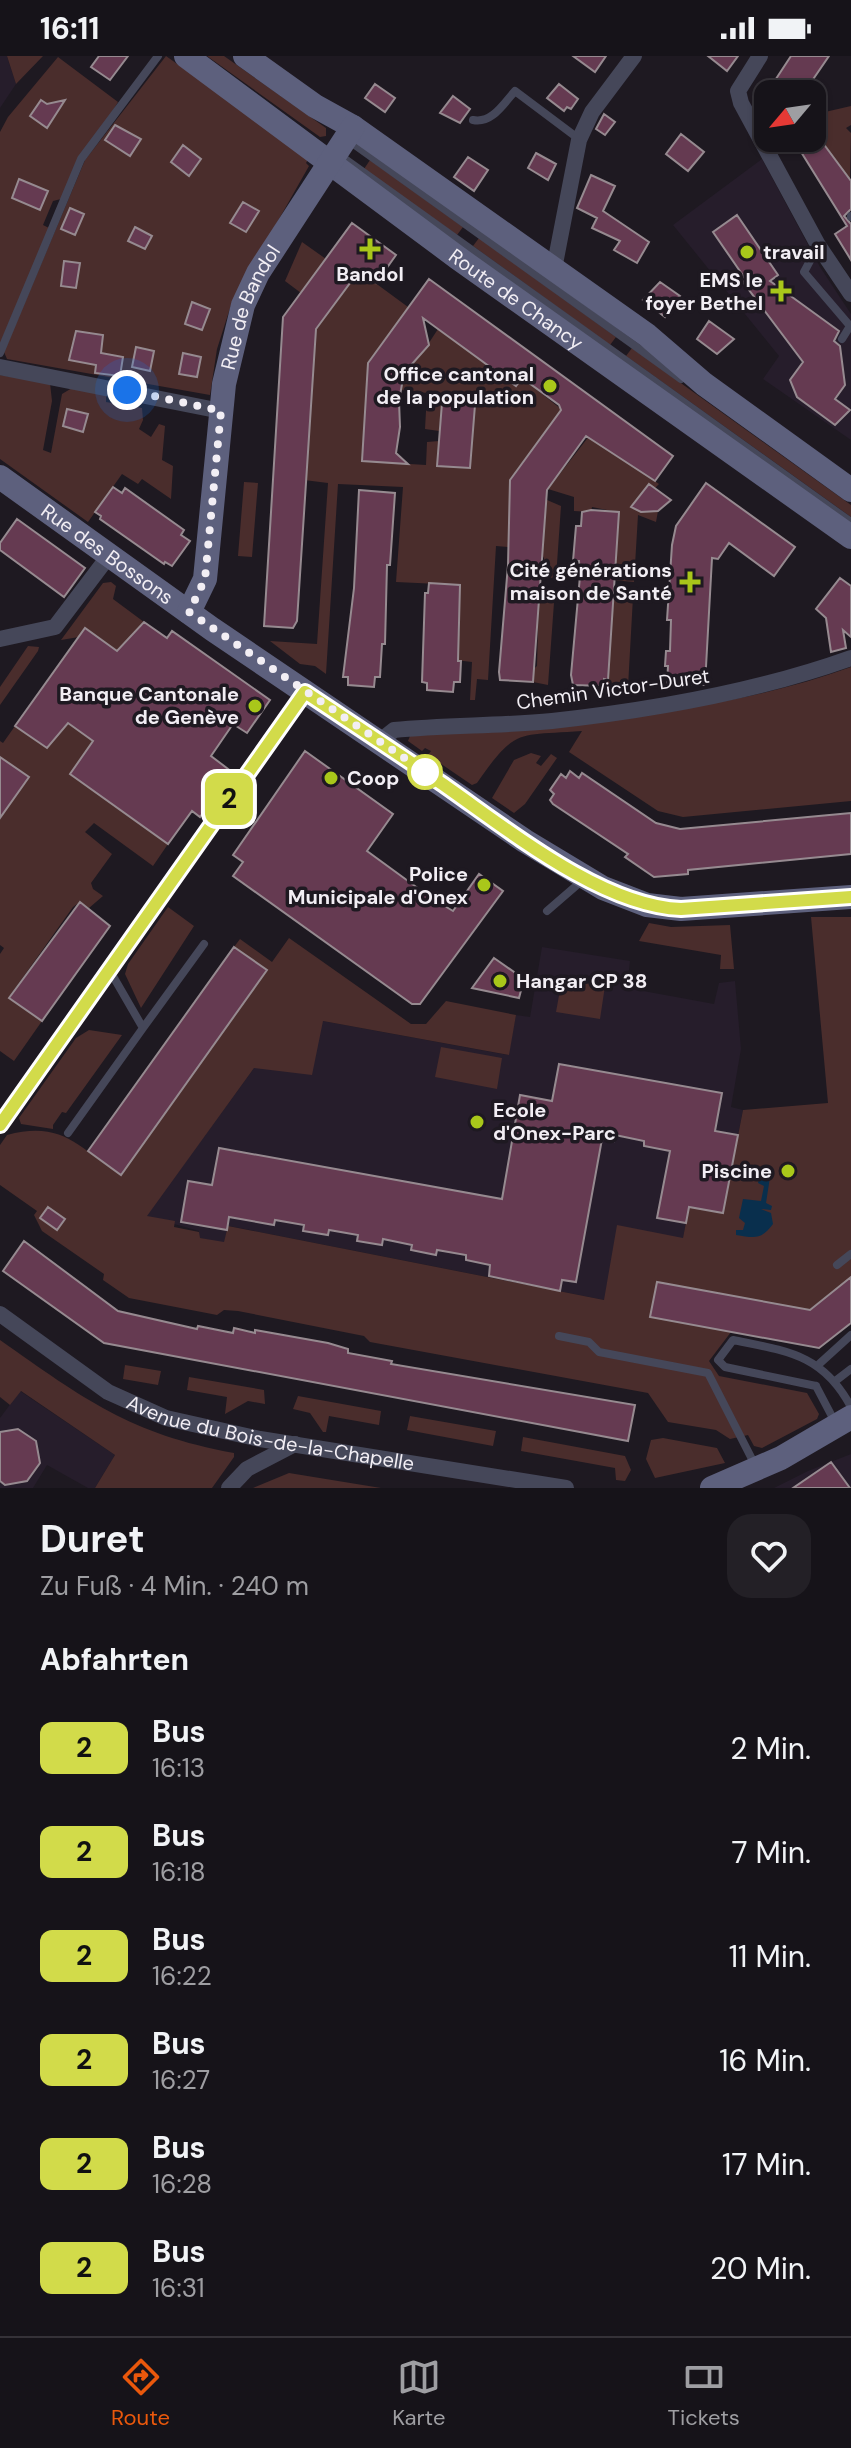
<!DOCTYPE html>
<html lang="de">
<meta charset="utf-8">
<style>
:root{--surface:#161319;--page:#232026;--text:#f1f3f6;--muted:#9e9ea2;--line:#353238;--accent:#ea580c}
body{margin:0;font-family:"DM Sans",sans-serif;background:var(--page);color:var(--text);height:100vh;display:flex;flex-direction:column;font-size:30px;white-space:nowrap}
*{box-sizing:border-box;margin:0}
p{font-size:26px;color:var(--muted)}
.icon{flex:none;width:44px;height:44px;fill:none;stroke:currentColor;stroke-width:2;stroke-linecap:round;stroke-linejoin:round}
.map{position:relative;height:1432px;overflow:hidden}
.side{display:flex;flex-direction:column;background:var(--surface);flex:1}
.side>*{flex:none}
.badge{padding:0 16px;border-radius:12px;font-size:28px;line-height:52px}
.needle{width:52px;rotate:241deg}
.fabs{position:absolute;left:754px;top:24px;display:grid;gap:16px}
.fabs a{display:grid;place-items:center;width:72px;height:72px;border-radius:16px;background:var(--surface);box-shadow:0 2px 6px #0004,0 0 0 2px var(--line);font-size:40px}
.you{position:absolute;width:40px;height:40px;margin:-20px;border:6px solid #fff;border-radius:50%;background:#1a73e8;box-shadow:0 0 0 12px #1a73e833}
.map>.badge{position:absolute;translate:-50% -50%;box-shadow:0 0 0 4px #fff}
h2{padding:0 40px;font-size:30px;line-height:72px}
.round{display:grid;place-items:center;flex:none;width:84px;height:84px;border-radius:24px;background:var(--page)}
.headline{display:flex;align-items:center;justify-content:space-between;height:136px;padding:0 40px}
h1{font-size:38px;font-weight:700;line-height:60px}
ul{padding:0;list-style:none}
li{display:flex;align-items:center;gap:24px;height:104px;padding:0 40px}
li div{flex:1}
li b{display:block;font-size:30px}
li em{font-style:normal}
li .badge{min-width:88px;font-weight:700;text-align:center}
.status{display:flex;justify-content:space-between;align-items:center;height:56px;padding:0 40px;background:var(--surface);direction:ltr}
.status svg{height:22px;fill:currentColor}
.menu{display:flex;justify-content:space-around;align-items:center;height:112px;border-top:2px solid var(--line);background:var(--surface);font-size:22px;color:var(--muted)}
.menu a{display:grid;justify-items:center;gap:4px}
.menu .selected{color:var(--accent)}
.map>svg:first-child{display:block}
.built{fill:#261d2b}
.green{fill:#4a2d2c}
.water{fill:#092f4d}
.building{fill:#653a51;stroke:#968a90;stroke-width:2}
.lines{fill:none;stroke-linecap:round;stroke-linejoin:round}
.lane{stroke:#454759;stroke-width:8}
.street{stroke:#454759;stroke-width:16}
.secondary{stroke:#5d607d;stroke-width:24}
.line-casing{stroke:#fff;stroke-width:18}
.line{stroke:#d2db4a;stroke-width:12}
.walk{stroke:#f2eef4;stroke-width:8;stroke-dasharray:0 14.4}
.poi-dot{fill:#a9c71a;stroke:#1e1921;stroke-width:3}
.stop-dot{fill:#fff;stroke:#d2db4a;stroke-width:4}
.labels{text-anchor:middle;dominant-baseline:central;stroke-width:7;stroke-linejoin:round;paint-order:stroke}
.poi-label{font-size:20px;font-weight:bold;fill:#f2eef4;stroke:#1e1921;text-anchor:end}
.street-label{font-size:20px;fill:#f2eef4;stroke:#1e1921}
</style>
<div class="status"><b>16:11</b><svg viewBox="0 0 49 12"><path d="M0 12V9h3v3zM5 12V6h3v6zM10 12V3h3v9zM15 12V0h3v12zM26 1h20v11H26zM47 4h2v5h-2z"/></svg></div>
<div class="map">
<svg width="851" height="1432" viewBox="0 0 851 1432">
<rect width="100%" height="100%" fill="#1e1921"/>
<path class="built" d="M0,0H7L16,28L0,52Z
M762,103L820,211L851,258V384L763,323L779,300L673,169Z
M542,891L630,905L627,932L714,948L719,927L735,925L741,993L731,1051L743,1054L723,1157L689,1151L683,1183L604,1244L229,1170L224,1187L199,1182V1175L146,1160L254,1012L323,965L508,999L516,959L530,961Z
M20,1335L115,1399L95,1432H88L47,1409L33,1432H0V1362Z
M851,1398V1432H774L808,1415Z"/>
<path class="green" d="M7,0H43L16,28Z
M166,0L309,102L306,107L309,110L232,246L217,293L210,339L7,303L4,296L85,104Z
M207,0H224L326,72V80L320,81Z
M58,1L118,46L61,143L53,145L43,169L49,172L0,288V76L8,61Z
M851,50V69L846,72L851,77L850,124L818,79L803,88L799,82H812V59Z
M370,104L463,171L457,179L364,113Z
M479,182L616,281L610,289L473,190Z
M302,186L326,203L301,237L285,225Z
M359,215L408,251L368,307L362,405L426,409L427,386L439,385L437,410L470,412L475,349L442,347L439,375L425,373L427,337L401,334V318L423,296L438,273L516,330L522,322L566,357L557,359L510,423L516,429L508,491L496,490L488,624L477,623L475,644H470L472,606L455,604L460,572V529L396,526L403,431L338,428L326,618L315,610L300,608L270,585L317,588L328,427L304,424L316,273Z
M632,292L851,449V461L626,300Z
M0,319L50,327L52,345L43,394L51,397L62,338L72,332L106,337V346L142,352L143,364L139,373L151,381L159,368L165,370L162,404L173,410L171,443L142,423L138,428L122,418L88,466L0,403Z
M590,379L659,428L650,437L643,435L632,451L641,456L658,455L656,466L638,459L634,526L612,524L617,456L592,451L591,456L574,455V441L548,433Z
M244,426L258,427L252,501L238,500Z
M547,444L561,450L556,522L538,521L543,516L544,502L537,492H543Z
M111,526L116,530L113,543L144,566L122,590L137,602L93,685L168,788L153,810L94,767L85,776L112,798L91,827L93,833L103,840L89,852L80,846L73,851L9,941L42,965L14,1005L0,995V898L4,892L0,889V762L29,721L0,701V685L3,687L15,670L47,692L116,598L79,581L61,584L103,527Z
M539,532L555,533L548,629L533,626L534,618H528L537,610Z
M612,538L633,541L628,631L603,630L604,623H608L610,599L606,598L611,577Z
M28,590L39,591L38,595L0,649V631Z
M851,611V745L683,761L658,755L569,696L582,675C517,680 516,671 477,727L472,729L428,699L431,695L425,692L422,695L408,685L410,680C557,665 711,662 851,611Z
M531,697L541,700L536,707L541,710L551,698L557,702L525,748L514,757L492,742L514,704Z
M168,851L194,870L141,952L125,918L128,908Z
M811,861H851V1221L809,1254L658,1226L651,1261L731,1276L709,1305L719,1320L807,1337L819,1358L817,1363L762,1392L754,1390L748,1379L730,1383L716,1374L668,1366L648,1337L370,1286L364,1280L238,1255L224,1254L217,1259L129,1242L103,1224L104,1218L42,1175L34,1159L37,1155L0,1129V1089L7,1079C63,1064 79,1092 121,1119L266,914L234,891L240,883L272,906L289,882L411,968H426L446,945L516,959L509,999L323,965L312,1019L254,1012L147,1160L175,1165L174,1171L199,1176L200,1182L224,1186L228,1170L604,1244L617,1169L683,1182L689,1151L723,1157L743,1054L828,1047Z
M649,867L671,871L730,869L734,913H720L721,899L639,885Z
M562,923L605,930L600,963L556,956Z
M89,974L122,979L66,1057L62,1056L53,1069V1073L21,1068L19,1062L76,982Z
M441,991L502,1002L497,1033L435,1021Z
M0,1284C84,1343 130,1378 234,1397V1401L212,1432H95L115,1399L21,1335L10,1349L0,1341Z
M125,1309L161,1315L158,1329L123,1323Z
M189,1321L264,1334L265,1348L248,1345L225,1358L227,1341L187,1334Z
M298,1340L381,1355L379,1369L329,1360L326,1376H323L310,1357L293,1353Z
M410,1360L496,1375L493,1390L407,1374Z
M523,1381L625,1400L631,1414L625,1425L616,1424L615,1412L521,1395Z
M663,1382L717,1392L725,1407L655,1422L646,1403L651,1384Z
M289,1417L381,1432H253Z"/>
<path class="water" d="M760,1119L770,1121L766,1147L772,1150L771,1154L761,1153L771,1157L773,1168C761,1184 755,1182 736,1179V1174H743L745,1167L739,1162L743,1143L761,1145L764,1130L758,1127Z"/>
<path class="building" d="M99,0H128L110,24L91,11Z
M573,0H606L595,16Z
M708,0H738L727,15Z
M791,0H829L803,38H778L770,32Z
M375,28L395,42L385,56L365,42Z
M559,28L578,43L571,53L567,51L564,55L547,42Z
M453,40L470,53L460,67L440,57Z
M41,44L47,48L65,44L47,72L30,60Z
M604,58L615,66L605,79L596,73Z
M115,69L141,83L130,100L105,84Z
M681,78L704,96L688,115L666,98Z
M817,79L851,125V153L844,160L851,168V204L835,178L847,170L798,91Z
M183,89L201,103L189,120L171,106Z
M536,97L556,108L548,124L528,112Z
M468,101L488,114L474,135L454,121Z
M591,119L615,130L603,155L649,186L637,207L614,194L620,185L592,172L597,162L577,152Z
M19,123L48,135L40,154L12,142Z
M243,146L259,155L246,176L230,167Z
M70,152L84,158L75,179L61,173Z
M737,159L778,219L770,225L839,275L834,285L840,290L845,329L835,343L850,354L835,369L797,341L790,324L803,306L743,226L746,224L713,176Z
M352,167L396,199L376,227L359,215L316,273L297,565L293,572L264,570L283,261Z
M135,171L152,180L145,193L128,185Z
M64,205L80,207L76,232L61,230Z
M429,223L673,400L655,425L586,380L547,434L533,626L500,624L499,616L508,509L510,424L561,354L559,349L522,322L516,330L423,262L429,289L404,317L399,345L400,371L396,397L408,408L362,405L368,307Z
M660,226L680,240L665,261L643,244Z
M192,246L210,253L202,274L185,268Z
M709,265L734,283L717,298L697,283Z
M76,275L103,279L101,297L123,301L120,320L95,317L96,309L69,304Z
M136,291L154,295L150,315L132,311Z
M183,297L201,301L197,321L179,318Z
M442,347L475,349L470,412L437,410Z
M67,353L88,358L83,376L63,370Z
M706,427L795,491L774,520L729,487L718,503L712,502L705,629L667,628L668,610H665L666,595H670L671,564H667L672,489L676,470Z
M649,428L671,444L658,455L641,456L631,451Z
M113,431L122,437L125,432L184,474L181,479L190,485L172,510L165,506L164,508L100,463L101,460L95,456Z
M359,434L395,437L390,509H387L385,588H382L380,621H375L374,631L348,629V621H343L354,532Z
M591,454L619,456L608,624L604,623L603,630L573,629L571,619L580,520L579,505H573L576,470H581L582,456Z
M17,463L85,512L64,541L0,494V487Z
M840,522L851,530V581L843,574L846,592L831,596L826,562L816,553Z
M429,527L460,529L458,605H461L460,626H454L453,636L427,634V627L422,626L425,537H428Z
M144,566L167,582L172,575L270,644L247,677L233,668L211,700L232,716L200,761L192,755L168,788L70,718L93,685L68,667L47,692L15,670L85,572L117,595Z
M305,695L393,758L367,795L430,841L453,855L479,818L503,835L420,948H412L233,820L243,806L233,799Z
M0,701L29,721L0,762Z
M570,715L579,722L582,717L656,767L680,773L851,757V798L688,814V818L654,821L625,801L628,798L553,748L550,744L554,738L550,734L561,718L566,722Z
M80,846L110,870L42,965L9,942Z
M234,891L267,914L121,1119L88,1095Z
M494,902L524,923L519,942L472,932Z
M559,1008L722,1037L715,1075L738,1079L723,1157L689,1151L686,1167L657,1162L670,1095L644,1090V1085L615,1079L614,1085L602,1083L576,1226L562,1224L560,1235L489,1220L490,1209L466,1204V1199L437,1194L436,1199L411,1194L412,1189L383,1183L382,1189L357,1185L358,1179L329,1174L328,1179L303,1175L304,1169L275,1164L274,1169L229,1161L227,1174L181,1166L188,1125L212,1129L219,1092L502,1143L520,1039L552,1045Z
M48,1151L65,1163L57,1174L40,1162Z
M24,1185L118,1255L197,1273L198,1270L233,1277L234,1272L255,1277V1274L328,1287L348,1293V1297L392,1305L391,1308L635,1349L628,1385L104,1287L3,1215Z
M851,1221V1267L819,1292L650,1261L657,1226L810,1254Z
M18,1373L36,1385L40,1407L27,1425L5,1429L0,1425V1376Z
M831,1406L850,1432H793Z"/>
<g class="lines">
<path class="lane" d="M473,64C492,68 504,47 515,35L579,83
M348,84L681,323
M766,93L784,82
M345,103L851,466
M851,160V161
M818,190L804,216L850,270L842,283
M0,297L81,103L158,0
M547,855L584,823
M143,972L204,888
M68,1077L143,972L110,915
M837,1209L851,1198
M559,1280L589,1286L599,1296L708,1317L755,1409
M818,1309L851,1279
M834,1326L851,1313
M816,1330L725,1311L718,1304L733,1284C787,1295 823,1298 851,1351
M816,1330L836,1368"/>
<g class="street">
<path d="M760,0L738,35L741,47L818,189L851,238"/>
<path d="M554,213L579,84L592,56L634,0"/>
<path d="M0,311L221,355"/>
<path d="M0,583L55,571L108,501"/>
<path d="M379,686L394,674C446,669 500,670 552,665C653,654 756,636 851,602"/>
<path d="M0,1069L305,636"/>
<path id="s1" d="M0,1258L108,1336L166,1362L260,1383L566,1432"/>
<path d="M229,1432L247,1413L295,1388"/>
</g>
<g class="secondary">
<path id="s2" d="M186,0L458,202L851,481"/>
<path d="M245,0L315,50L353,71L647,279L704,328L851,434"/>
<path id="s3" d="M0,421L212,573L525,785L603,832L647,849L681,853L851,841"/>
<path id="s4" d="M189,556L205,523L224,328L243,249L258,217L353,71"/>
<path d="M712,1432L781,1402L851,1361"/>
</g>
</g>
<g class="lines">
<g class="line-casing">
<path id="line" d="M0,1069L305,636C350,666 396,696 441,727C506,772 601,850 681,853L851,841"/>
</g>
<use href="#line" class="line"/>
<path class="walk" d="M127,334L221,355L205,523L189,556L425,716"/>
</g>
<g class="poi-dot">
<path d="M366 181h8v8h8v8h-8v8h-8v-8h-8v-8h8z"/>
<circle cx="747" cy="196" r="8"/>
<path d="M777 223h8v8h8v8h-8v8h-8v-8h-8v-8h8z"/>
<circle cx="550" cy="330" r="8"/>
<path d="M686 514h8v8h8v8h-8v8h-8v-8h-8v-8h8z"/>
<circle cx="255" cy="650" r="8"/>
<circle cx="331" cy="722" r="8"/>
<circle cx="484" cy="829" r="8"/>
<circle cx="500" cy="925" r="8"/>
<circle cx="477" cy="1066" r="8"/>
<circle cx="788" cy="1115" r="8"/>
</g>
<circle class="stop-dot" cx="425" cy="716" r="16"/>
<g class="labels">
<g class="poi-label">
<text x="763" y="196" text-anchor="start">travail</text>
<text x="370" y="218" text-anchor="middle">Bandol</text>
<text x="763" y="224">EMS le<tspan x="763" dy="23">foyer Bethel</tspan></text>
<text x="534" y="318">Office cantonal<tspan x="534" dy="23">de la population</tspan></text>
<text x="672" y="514">Cité générations<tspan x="672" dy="23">maison de Santé</tspan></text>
<text x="239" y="638">Banque Cantonale<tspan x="239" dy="23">de Genève</tspan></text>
<text x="347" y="722" text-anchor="start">Coop</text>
<text x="468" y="818">Police<tspan x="468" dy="23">Municipale d'Onex</tspan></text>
<text x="516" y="925" text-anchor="start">Hangar CP 38</text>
<text x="493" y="1054" text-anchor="start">Ecole<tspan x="493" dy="23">d'Onex-Parc</tspan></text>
<text x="772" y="1115">Piscine</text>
</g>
<g class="street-label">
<text stroke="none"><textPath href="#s2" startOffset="410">Route de Chancy</textPath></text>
<text stroke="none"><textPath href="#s4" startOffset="314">Rue de Bandol</textPath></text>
<text stroke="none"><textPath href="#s3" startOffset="132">Rue des Bossons</textPath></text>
<text transform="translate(613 633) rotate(-8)">Chemin Victor-Duret</text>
<text stroke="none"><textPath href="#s1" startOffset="302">Avenue du Bois-de-la-Chapelle</textPath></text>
</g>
</g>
</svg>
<div class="fabs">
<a><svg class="needle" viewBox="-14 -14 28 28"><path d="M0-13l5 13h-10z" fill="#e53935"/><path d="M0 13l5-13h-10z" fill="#9e9ea2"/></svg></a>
</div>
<div class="you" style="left:127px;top:334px"></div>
<b class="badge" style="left:229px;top:743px;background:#d2db4a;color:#111">2</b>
</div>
<section class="side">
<div class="headline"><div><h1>Duret</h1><p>Zu Fuß · 4 Min. · 240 m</p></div><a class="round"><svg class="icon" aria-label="heart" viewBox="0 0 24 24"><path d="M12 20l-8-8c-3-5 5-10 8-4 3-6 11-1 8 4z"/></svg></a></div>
<h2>Abfahrten</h2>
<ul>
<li><span class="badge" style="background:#d2db4a;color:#111">2</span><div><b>Bus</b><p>16:13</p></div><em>2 Min.</em></li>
<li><span class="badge" style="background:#d2db4a;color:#111">2</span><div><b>Bus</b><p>16:18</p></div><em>7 Min.</em></li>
<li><span class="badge" style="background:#d2db4a;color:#111">2</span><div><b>Bus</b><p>16:22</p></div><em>11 Min.</em></li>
<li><span class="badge" style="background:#d2db4a;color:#111">2</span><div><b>Bus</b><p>16:27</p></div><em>16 Min.</em></li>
<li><span class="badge" style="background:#d2db4a;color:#111">2</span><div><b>Bus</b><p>16:28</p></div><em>17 Min.</em></li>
<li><span class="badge" style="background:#d2db4a;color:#111">2</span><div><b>Bus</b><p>16:31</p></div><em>20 Min.</em></li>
</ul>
</section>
<nav class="menu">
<a class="selected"><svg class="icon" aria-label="directions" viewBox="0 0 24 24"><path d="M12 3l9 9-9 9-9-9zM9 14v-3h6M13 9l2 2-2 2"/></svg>Route</a>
<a><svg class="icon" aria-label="map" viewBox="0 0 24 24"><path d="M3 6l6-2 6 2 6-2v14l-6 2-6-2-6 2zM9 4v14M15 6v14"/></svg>Karte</a>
<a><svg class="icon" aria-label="tickets" viewBox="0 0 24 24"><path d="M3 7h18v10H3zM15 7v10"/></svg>Tickets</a>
</nav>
